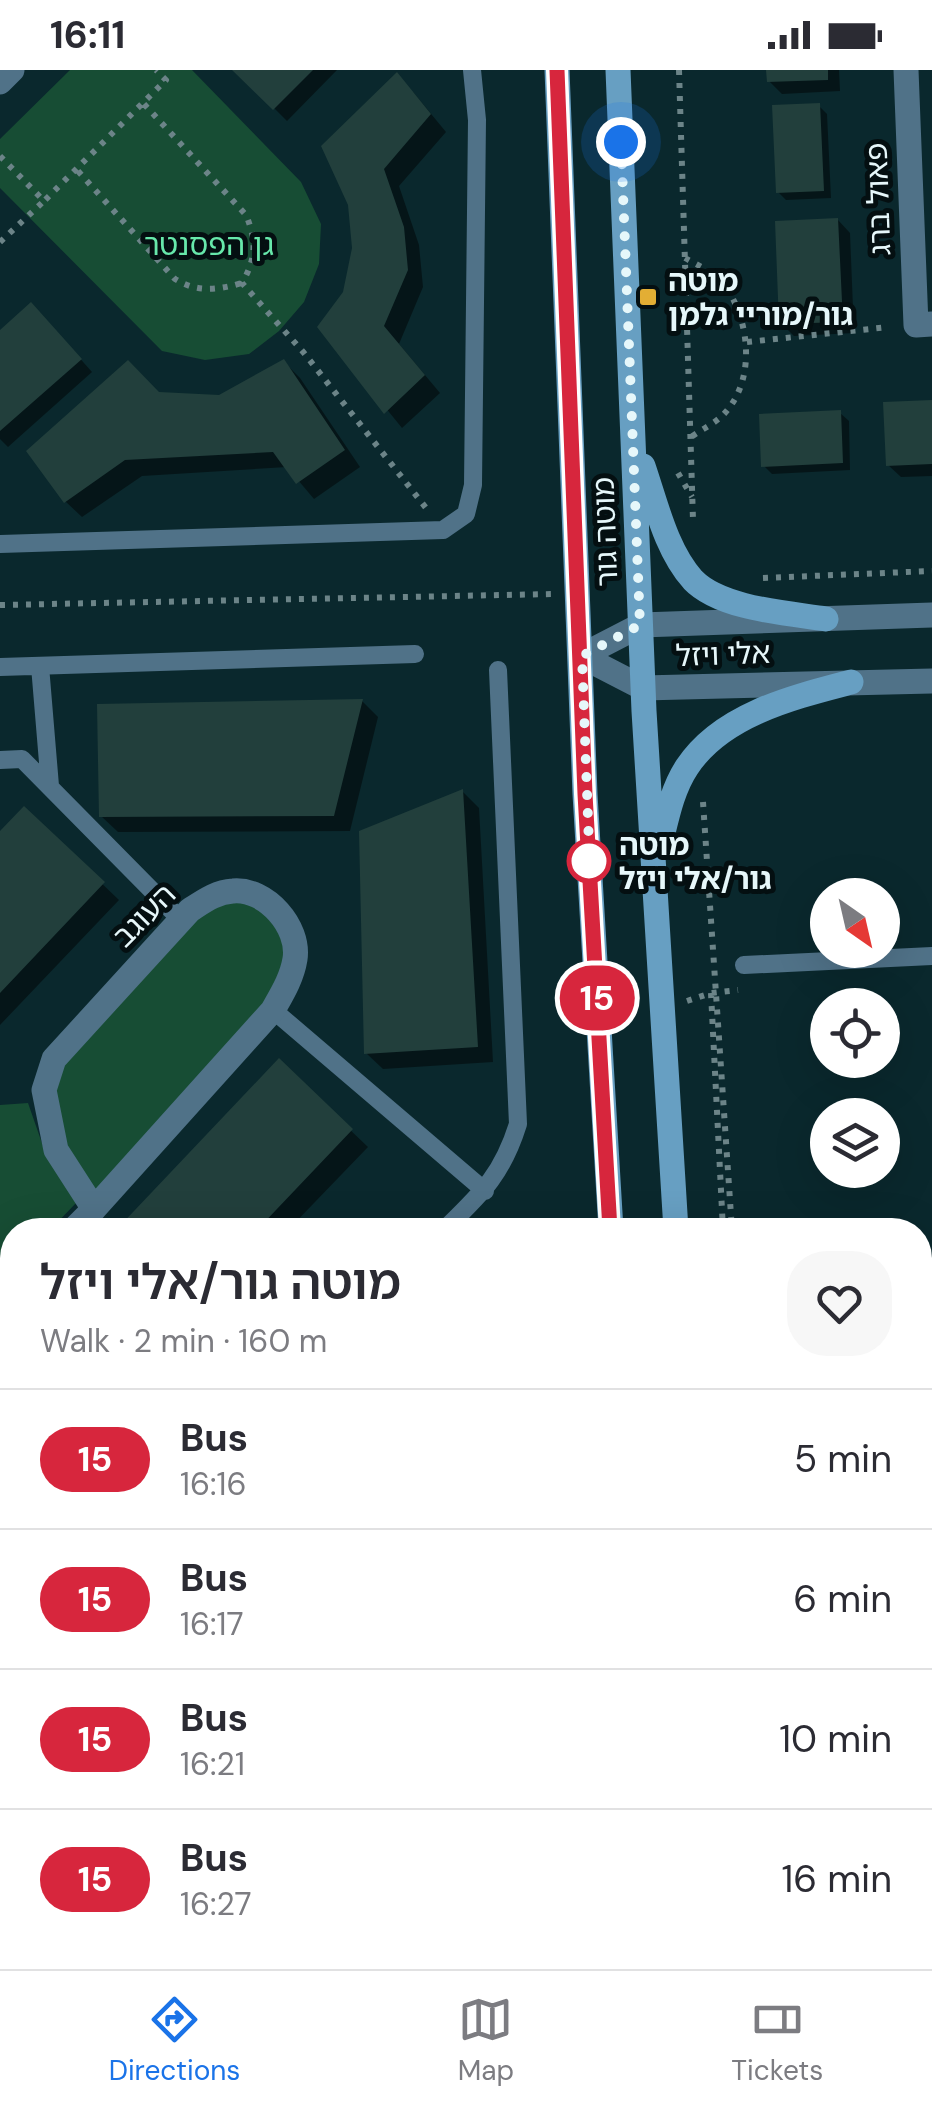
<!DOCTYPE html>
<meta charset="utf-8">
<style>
:root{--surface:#fff;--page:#f7f7f7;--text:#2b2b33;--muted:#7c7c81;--line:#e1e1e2;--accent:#1a73e8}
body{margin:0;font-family:"DM Sans","Noto Sans Hebrew",sans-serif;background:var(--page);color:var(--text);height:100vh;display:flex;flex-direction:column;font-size:38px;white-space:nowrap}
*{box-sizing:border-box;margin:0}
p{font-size:32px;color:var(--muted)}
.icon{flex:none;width:55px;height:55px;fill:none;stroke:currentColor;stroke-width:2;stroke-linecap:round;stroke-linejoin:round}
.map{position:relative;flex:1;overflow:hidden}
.drawer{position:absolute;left:0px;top:1148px;width:932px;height:752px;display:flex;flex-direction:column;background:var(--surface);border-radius:40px 40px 0 0;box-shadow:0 10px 40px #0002}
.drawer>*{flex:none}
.badge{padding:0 20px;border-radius:32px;font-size:35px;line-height:65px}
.needle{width:65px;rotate:146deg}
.controls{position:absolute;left:810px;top:808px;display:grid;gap:20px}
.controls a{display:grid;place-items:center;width:90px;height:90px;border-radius:50%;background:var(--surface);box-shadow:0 10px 40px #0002;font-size:50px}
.you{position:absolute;width:50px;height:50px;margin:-25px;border:8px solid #fff;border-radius:50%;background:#1a73e8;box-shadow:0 0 0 15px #1a73e833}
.map>.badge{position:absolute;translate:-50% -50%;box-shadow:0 0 0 5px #fff}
.round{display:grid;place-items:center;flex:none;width:105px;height:105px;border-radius:40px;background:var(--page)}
.summary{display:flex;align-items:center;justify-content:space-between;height:170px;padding:0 40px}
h1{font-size:48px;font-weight:600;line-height:75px}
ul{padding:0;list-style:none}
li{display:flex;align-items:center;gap:30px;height:140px;padding:0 40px;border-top:2px solid var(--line)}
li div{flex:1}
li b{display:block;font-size:38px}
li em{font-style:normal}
li .badge{min-width:110px;font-weight:700;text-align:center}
.status{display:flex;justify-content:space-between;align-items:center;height:70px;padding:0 50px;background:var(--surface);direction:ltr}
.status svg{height:28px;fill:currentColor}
.tabs{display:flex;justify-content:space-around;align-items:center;height:140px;border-top:2px solid var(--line);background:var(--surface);font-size:28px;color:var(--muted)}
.tabs a{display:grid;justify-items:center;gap:5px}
.tabs .active{color:var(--accent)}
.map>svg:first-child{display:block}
.green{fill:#174d34}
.shadow{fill:#0007}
.building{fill:#223f3c}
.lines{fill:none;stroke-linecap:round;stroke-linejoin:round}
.path{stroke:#6c8488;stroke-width:6;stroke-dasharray:5 8;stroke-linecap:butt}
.service{stroke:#507288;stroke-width:18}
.minor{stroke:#507288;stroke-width:25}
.tertiary{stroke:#507288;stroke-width:25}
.secondary{stroke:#679fc2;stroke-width:25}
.line-casing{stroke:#fff;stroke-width:22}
.line{stroke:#d7263d;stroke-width:15}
.walk{stroke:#e6f7fa;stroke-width:10;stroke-dasharray:0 18}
.poi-dot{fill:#e3ae34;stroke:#040f11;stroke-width:4}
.stop-dot{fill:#fff;stroke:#d7263d;stroke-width:5}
.labels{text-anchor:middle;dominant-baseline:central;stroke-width:10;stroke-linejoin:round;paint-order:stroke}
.street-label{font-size:30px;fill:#e6f7fa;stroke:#040f11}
.park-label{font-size:30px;fill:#67e8ab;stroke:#040f11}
.poi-label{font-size:30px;font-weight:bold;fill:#e6f7fa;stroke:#040f11;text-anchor:start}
.stop-label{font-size:30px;font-weight:bold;fill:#e6f7fa;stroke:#040f11;text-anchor:start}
</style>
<div class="status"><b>16:11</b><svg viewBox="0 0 49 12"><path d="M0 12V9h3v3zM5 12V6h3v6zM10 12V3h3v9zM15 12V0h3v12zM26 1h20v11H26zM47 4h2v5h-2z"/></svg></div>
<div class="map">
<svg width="932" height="1899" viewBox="0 0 932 1899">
<rect width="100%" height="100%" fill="#0a282d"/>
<path class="green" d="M70,0H192L301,112L321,154L319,194L304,232L279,261L249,284L205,290L162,281L0,118V69Z
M237,830L252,834L273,849L282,863L287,885L265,935L95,1124L65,1076L53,1020L62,994L196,847L217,834Z
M28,1033L44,1079L77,1132L50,1160H12V1198L0,1209V1035Z
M153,1888H322L323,1899H155Z
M413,1888H608L602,1899H404Z"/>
<path class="shadow" d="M236,0H337L287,51Z
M769,0H839L840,21L782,24L769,11Z
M413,22L446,62L399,116L419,175L423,217L399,274L440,323L402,358L320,257L345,224L354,178Z
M819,36L827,44L831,128L786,130L778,122Z
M838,150L850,163L854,263L794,266L781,253Z
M44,248L92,302L8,377L0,369V263Z
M284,292L300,308L360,397L314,429L287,397L142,406L82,447L65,431L158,325L219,328Z
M932,332V406L901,407L888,395Z
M840,343L849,351L850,400L772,404L764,396Z
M362,631L378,647L350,761L118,762L101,746Z
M463,722L479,738L493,992L383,999L366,983Z
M24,739L119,830L0,955V765Z
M279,992L368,1077L288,1160H119Z
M920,1220H932V1542L920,1530Z
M12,1282V1431L0,1437V1288Z
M920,1603H932V1742H920Z
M12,1835V1888H80L81,1899H0V1836Z"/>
<path class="building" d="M232,0H313L273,40Z
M766,0H828V10L767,12Z
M397,2L431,44L384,99L404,157L408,200L384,256L425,305L384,344L317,257L343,222L352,178L348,135L321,76Z
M820,33L824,121L776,123L772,35Z
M838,148L843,252L779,254L775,151Z
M31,232L82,289L0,361V260Z
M284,289L345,380L296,414L273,382L125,390L64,433L26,381L128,290L159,322L219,325Z
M932,330V394L886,396L883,332Z
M841,340L843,393L761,397L759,344Z
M363,629L334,746L99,747L97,634Z
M463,719L478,977L364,984L359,761Z
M24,736L105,812L0,923V761Z
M279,988L353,1059L257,1160H116Z
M932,1217V1526L920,1534V1218Z
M12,1279V1407L0,1413V1285Z
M920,1600H932V1727H920Z
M12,1832V1888H70L71,1899H0V1834Z"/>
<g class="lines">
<path class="path" d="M679,0L693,450
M144,34L246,145C257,171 256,189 242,213L304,283L426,438
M0,86L44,131L166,10L156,0
M78,101L175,209C198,223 217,220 242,213
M0,172L44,131
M685,188C697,195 716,203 724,214C750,250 757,310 723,345C715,353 701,360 691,367
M747,272L889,257
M678,403L692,427
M763,508L932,501
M0,535L554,524
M703,732L732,1160
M711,923L723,1160
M687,931L711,923L738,920
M920,1561L932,1559
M0,1568L12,1567
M120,1888L122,1899
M778,1888L802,1899"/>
<path class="service" d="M0,474L443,460L466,444L473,415L477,50L472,0
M40,596L50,716
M0,597L415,584
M0,690L22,689L181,850
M744,895L932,886
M273,940L485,1121
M444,1160C482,1123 502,1105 518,1054L498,600
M0,1513L12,1512"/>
<path class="minor" d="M906,0L916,255L932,254
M0,12L12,0
M73,1160L94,1139L273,940C282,924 292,908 295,889C300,857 266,818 233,821C216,822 204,831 190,840L54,989L44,1020L56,1080L94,1139
M0,1230L12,1221"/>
<path class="tertiary" d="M581,586L643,618L932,611
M581,586L641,555L932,545"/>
<path class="secondary" d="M557,0L585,724L611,1160
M618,0L644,641L676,1160
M643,396C656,434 666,480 693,510C721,539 788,543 826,549
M659,779C666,752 671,721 687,697C722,644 794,627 851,612
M735,1888L740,1899
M642,1899L645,1888"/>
</g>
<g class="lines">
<g class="line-casing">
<path id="line" d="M557,0L585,724L610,1160"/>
</g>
<use href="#line" class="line"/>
<path class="walk" d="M589,791L590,803L582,586L640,555L621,72"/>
</g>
<rect class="poi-dot" x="638" y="217" width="20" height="20" rx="5"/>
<circle class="stop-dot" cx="589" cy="791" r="20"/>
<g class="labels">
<g class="street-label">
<text transform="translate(878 129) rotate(-92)">פאול ברג</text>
<text transform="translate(605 462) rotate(-92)">מוטה גור</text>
<text transform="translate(723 584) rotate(-2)">אלי ויזל</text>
<text transform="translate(144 845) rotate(-45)">העוגב</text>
</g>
<g class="park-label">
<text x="209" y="174">גן הפסנטר</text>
</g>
<g class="poi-label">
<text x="668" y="210">מוטה<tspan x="668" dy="34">גור/מוריי גלמן</tspan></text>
</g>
<g class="stop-label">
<text x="619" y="774">מוטה<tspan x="619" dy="34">גור/אלי ויזל</tspan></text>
</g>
</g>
</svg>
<div class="controls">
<a><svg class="needle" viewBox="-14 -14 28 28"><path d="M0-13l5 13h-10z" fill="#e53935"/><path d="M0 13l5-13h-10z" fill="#7c7c81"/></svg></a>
<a><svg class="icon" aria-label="locate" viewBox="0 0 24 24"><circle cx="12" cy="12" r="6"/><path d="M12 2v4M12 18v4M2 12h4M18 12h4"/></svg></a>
<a><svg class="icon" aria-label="layers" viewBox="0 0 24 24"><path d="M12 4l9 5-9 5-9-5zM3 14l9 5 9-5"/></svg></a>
</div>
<div class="you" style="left:621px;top:72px"></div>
<b class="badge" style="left:597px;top:928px;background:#d7263d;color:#fff">15</b>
<section class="drawer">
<div class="summary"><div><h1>מוטה גור/אלי ויזל</h1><p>Walk · 2 min · 160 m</p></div><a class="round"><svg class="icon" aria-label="heart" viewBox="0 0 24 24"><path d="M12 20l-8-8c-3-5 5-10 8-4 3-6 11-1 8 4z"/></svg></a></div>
<ul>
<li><span class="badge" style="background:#d7263d;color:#fff">15</span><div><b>Bus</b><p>16:16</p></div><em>5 min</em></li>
<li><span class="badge" style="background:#d7263d;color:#fff">15</span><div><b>Bus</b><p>16:17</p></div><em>6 min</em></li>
<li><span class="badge" style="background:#d7263d;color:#fff">15</span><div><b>Bus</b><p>16:21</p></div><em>10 min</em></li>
<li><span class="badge" style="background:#d7263d;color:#fff">15</span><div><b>Bus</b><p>16:27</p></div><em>16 min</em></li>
</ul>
</section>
</div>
<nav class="tabs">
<a class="active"><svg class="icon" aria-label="directions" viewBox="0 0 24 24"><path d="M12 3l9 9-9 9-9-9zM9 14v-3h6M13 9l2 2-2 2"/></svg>Directions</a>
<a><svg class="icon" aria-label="map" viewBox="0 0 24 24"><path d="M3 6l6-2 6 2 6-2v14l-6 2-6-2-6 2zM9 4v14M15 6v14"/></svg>Map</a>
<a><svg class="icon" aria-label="tickets" viewBox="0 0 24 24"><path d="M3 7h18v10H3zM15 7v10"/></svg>Tickets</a>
</nav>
